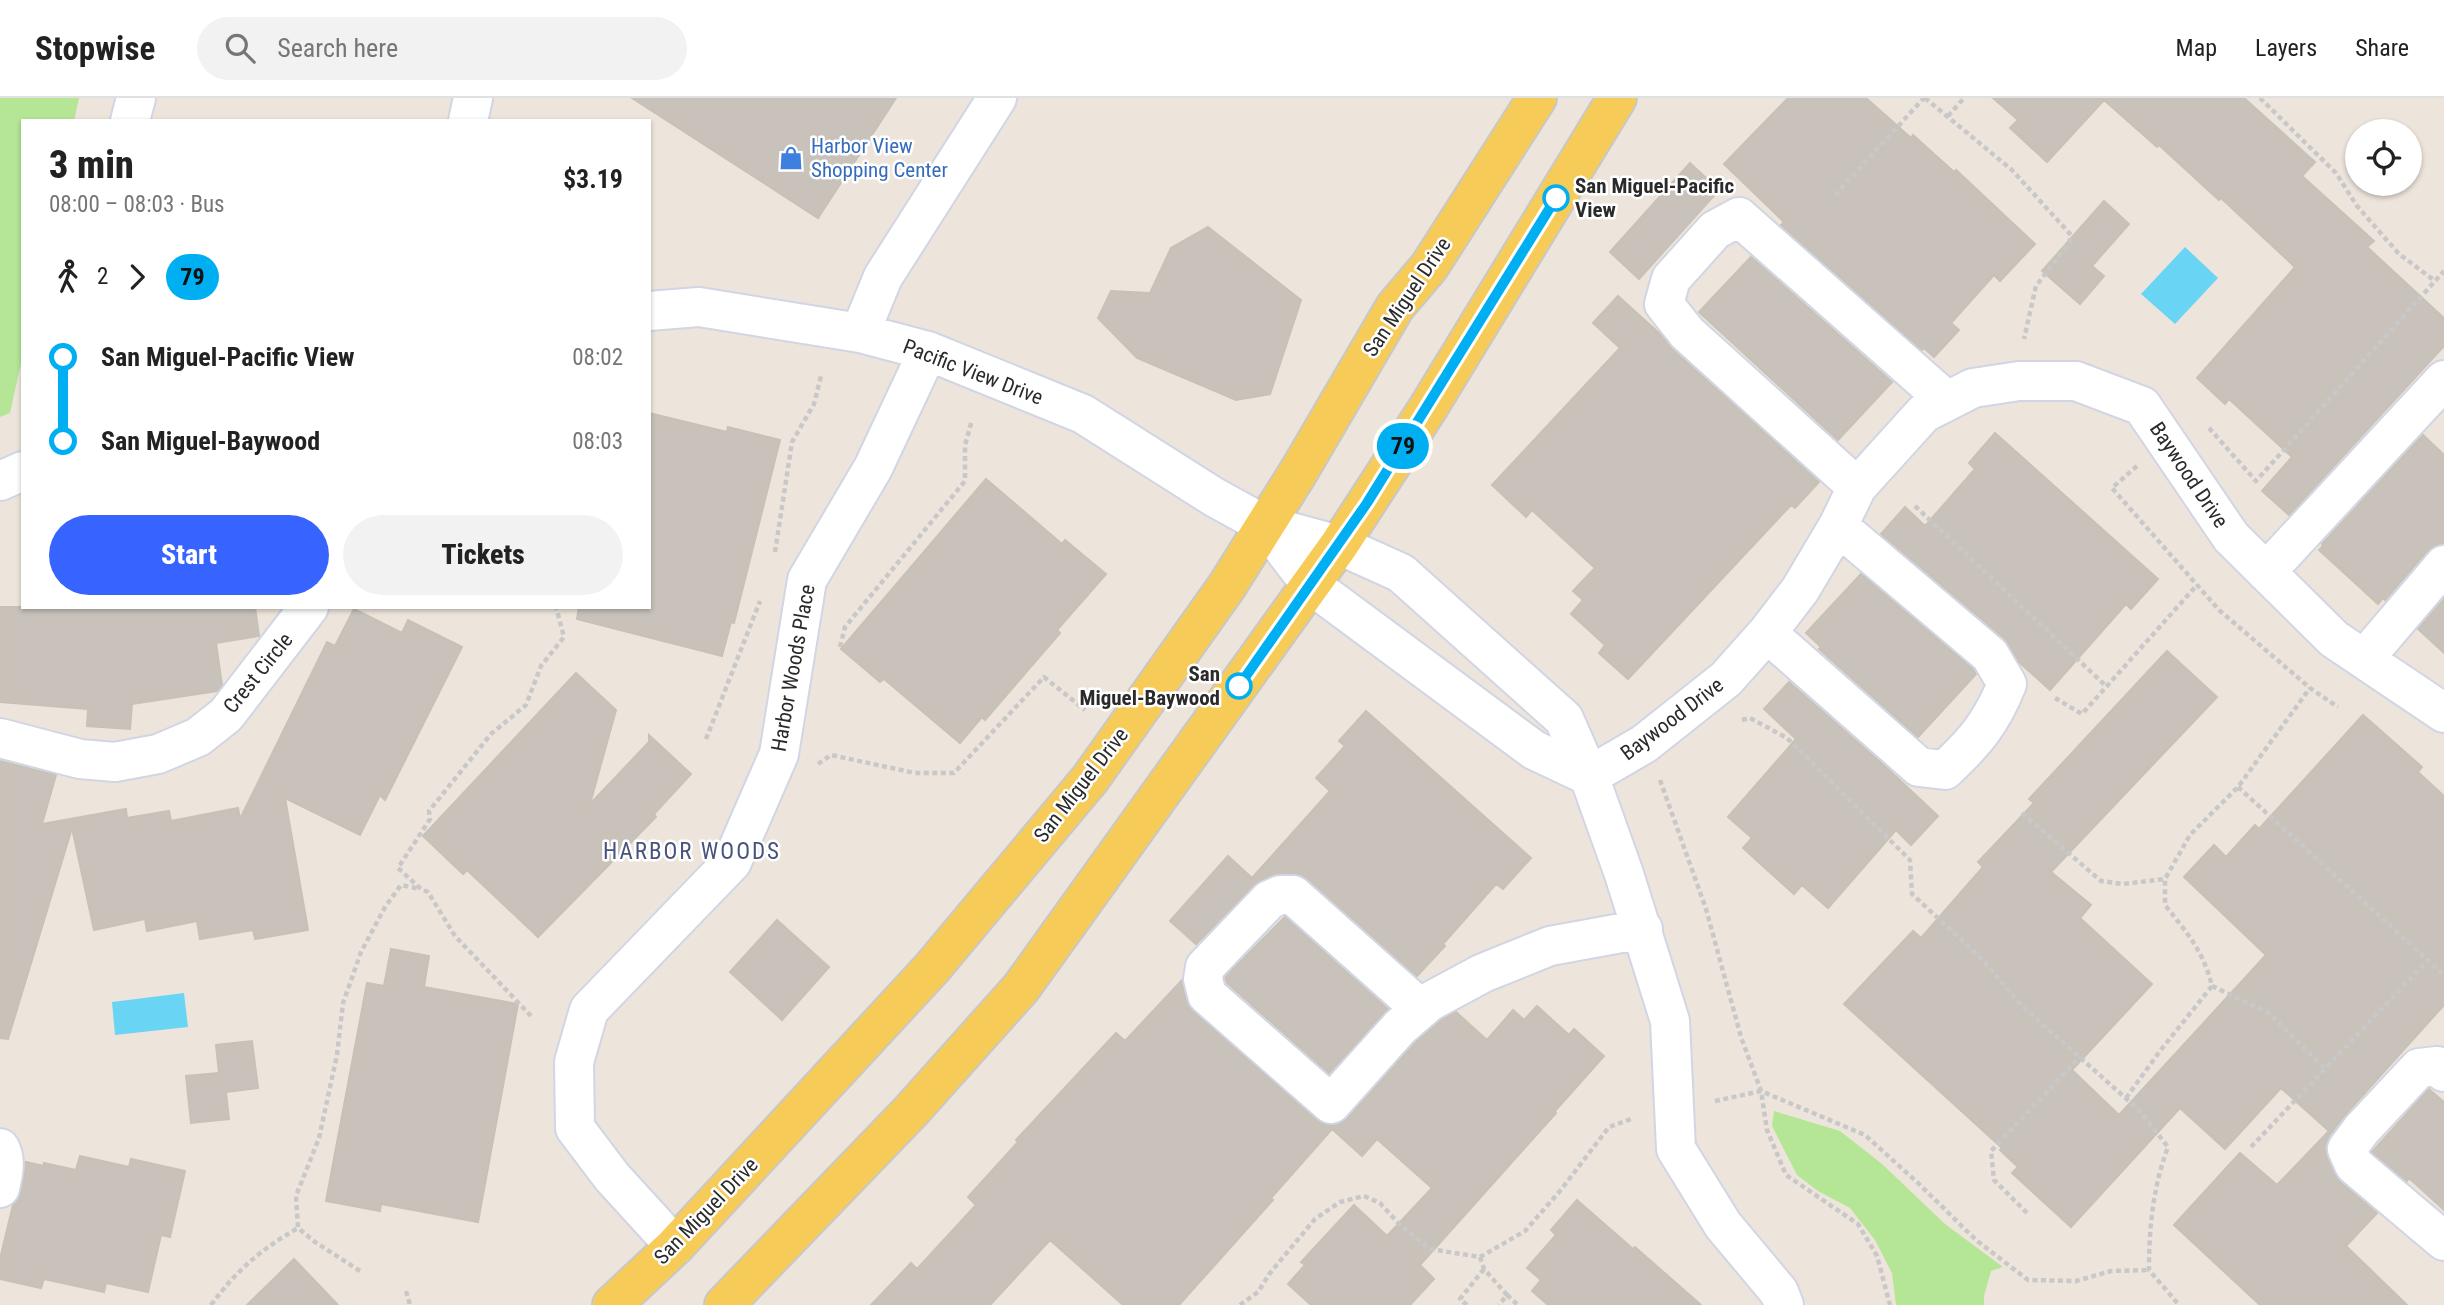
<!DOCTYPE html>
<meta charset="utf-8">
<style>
:root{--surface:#fff;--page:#f2f2f2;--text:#222;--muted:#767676;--line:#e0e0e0;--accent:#3763ff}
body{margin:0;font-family:"Roboto Condensed",sans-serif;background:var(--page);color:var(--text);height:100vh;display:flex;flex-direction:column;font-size:26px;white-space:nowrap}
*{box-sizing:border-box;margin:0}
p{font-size:23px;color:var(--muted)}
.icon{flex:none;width:38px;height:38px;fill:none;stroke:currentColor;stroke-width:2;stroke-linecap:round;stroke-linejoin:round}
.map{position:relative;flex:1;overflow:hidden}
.panel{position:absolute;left:21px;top:21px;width:630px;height:490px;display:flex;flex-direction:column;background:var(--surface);border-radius:0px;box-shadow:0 2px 5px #0004}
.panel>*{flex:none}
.badge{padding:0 14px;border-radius:23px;font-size:24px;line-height:46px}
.buttons{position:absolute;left:2345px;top:21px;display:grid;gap:14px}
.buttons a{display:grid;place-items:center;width:77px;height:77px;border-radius:50%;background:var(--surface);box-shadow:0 2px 5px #0004;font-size:35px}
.map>.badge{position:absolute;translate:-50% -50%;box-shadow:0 0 0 4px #fff}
.legs{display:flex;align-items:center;gap:10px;height:77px;padding:0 28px;font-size:23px}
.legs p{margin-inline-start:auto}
.headline{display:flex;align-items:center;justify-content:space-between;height:119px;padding:0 28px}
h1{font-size:38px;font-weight:800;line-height:52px}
.action{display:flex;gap:14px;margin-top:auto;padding:14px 28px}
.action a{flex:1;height:80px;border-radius:42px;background:var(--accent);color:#fff;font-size:28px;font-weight:800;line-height:80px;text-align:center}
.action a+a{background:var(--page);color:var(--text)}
ul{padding:0 28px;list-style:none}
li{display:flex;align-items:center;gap:24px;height:84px;font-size:26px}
li i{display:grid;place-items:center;width:10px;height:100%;margin:0 9px;background:currentColor}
li i::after{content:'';width:18px;height:18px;margin:-9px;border:5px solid;border-radius:50%;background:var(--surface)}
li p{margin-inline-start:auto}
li:first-child i{background:linear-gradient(#0000 50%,currentColor 0)}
li:last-child i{background:linear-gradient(currentColor 50%,#0000 0)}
header{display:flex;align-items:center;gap:42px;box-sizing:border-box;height:98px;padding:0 35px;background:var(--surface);border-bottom:2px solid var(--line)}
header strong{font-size:33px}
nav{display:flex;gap:38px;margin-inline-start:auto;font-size:24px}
.search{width:490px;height:63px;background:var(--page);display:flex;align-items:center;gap:18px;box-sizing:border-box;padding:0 24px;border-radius:38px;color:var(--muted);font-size:26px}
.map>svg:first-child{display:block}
.green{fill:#b4e696}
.water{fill:#6ad4f4}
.building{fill:#c8c2bb;stroke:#c8c1b5;stroke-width:2}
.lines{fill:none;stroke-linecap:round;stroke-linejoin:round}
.minor-casing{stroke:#d1d5e4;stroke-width:42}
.major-casing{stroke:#c8c8c8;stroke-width:42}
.path{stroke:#c8c8c8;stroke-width:4.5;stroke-dasharray:5 3.5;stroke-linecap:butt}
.minor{stroke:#fff;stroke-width:38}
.major{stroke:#f6cb57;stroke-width:38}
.line-1-casing{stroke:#fff;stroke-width:16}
.line-1{stroke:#00aff2;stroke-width:10}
.stop-1-dot{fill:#fff;stroke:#00aff2;stroke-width:3.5}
.labels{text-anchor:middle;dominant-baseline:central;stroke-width:5;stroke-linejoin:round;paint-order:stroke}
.shop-label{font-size:21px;fill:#366cbe;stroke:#fff;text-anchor:start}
.stop-label{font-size:21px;font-weight:bold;fill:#2a2a2a;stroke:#fff;text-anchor:start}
.street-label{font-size:21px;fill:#2a2a2a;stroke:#fff}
.neighbourhood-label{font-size:23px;letter-spacing:2px;fill:#49547d;stroke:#fff}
</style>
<header>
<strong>Stopwise</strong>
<div class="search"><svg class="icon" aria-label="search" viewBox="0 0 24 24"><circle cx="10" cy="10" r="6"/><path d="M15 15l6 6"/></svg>Search here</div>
<nav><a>Map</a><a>Layers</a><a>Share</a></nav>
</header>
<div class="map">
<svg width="2444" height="1207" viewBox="0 0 2444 1207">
<rect width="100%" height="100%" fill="#ede5dc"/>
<path class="green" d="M0,0H79L74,23H23V256L10,315L0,319Z
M1774,1013L1840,1033L1882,1066L1945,1126L2003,1169L1991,1173L1984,1198V1207H1896L1892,1175L1875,1142L1850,1110L1818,1093L1797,1077L1772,1028Z"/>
<path class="water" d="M2185,149L2218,180L2175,226L2141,196Z
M184,895L188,929L115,937L112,904Z"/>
<path class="building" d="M632,0H896L818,120Z
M1788,0H1866L1911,40L1913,37L1954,74L1956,72L2035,146L2000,183L1994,177L1951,225L1959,232L1934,259L1924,250L1922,252L1781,127L1784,124L1724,66Z
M1993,0H2244L2315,64L2302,78L2374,143L2367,149L2444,220V248L2289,417L2262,393L2292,359L2229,301L2225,306L2197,280L2295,169L2221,100L2219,102L2159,47L2157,49L2104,2L2047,64L2010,30L2018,22Z
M1690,65L1719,92L1639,181L1610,154Z
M2104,103L2129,126L2092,168L2104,178L2080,206L2042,173Z
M1208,129L1301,202L1270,296L1236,302L1137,260L1098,220L1111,193L1150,195L1171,150Z
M1751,159L1892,284L1838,342L1699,214Z
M1618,198L1660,236L1672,251L1819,384L1795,410L1791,407L1628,581L1599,555L1605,547L1571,516L1583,502L1573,493L1595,470L1532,412L1526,419L1492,387L1620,250L1593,225Z
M649,315L727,334L728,329L780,342L734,525L731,524L722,558L577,521L579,509H649Z
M1995,335L2158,481L2131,511L2126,506L2050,592L2019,564L2004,540L1881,436L1905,409L1925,428L1975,371L1969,365Z
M2423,337L2444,357V446L2436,447L2428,452L2385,502L2383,500L2378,506L2319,452L2323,448L2322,446Z
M986,381L1062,446L1065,442L1106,476L1057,532L1060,535L985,622L982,619L960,645L884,581L880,584L841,551Z
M1861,476L1973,571L1976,576L1918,639L1819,551L1821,549L1806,535Z
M2444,501V555L2418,531Z
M0,509H255L259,538L216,545L222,587L217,593L132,606L130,631L87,628L88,611L0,604Z
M354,511L402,535L408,522L462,549L385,702L380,697L360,737L285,700L308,832L255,841L253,832L200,841L197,823L147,833L145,821L94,832L72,730L8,941L0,940V663L56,677L42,726L126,711L127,720L169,713L171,723L238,710L240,721L327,544L335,548Z
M2167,553L2217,599L2051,774L2091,807L2080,820L2152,886L2072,972L2119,1017L2266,857L2184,779L2214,747L2226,759L2255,727L2259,731L2363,617L2422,669L2418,674L2444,698V907L2345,1017L2329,1038L2325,1049L2327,1060L2339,1083L2377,1115L2346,1148L2407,1207H2260L2174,1127L2240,1055L2277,1087L2329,1033L2281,990L2225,1051L2180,1010L2071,1129L2012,1075L2018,1069L2000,1052L2002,1050L1844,906L1913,833L1921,840L1983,769L1978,764L2034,705L2029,701Z
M576,575L616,612L590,706L649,644V637L691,676L654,716L656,719L538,839L467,772L463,776L423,738Z
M1789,584L1888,671L1938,718L1911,747L1896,732L1828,810L1802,787L1794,796L1765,770L1743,750L1752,740L1728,719L1796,641L1764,611Z
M1366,613L1531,760L1503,791L1496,786L1443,846L1445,848L1417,878L1308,781L1293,775L1271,777L1254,787L1196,846L1170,823L1228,758L1252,780L1330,693L1316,680L1345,648L1339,643Z
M1285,819L1388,911L1329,975L1227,885L1225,879Z
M777,822L829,869L782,922L730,874Z
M391,851L429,858L424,889L518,906L478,1124L381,1106L380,1113L326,1103L367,885L384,888Z
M1182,882L1186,902L1193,913L1317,1022L1327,1027L1338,1026L1347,1021L1415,945L1441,922L1456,914L1487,942L1513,912L1524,922L1537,908L1569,937L1574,931L1604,958L1555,1013L1556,1015L1420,1167L1434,1181L1410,1207H1311L1288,1186L1305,1167L1301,1164L1354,1107L1387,1138L1432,1090L1377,1041L1362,1058L1332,1031L1271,1100L1273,1102L1179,1207H1123L1050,1142L990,1207H871L911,1165L917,1171L976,1107L968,1099L1018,1044L1016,1042L1116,935L1125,943Z
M252,943L258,990L226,994L229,1021L191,1025L186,978L219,975L216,947Z
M2429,991L2444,1004V1112L2409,1080L2407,1083L2372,1054Z
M80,1058L129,1069L131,1061L185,1073L170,1139L161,1137L148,1194L106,1185L104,1194L44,1181L41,1190L0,1181V1161L13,1107L21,1095L26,1064L44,1068V1065L76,1072Z
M1577,1102L1633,1151L1635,1149L1701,1207H1548L1532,1193L1541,1182L1527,1170L1556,1137L1551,1132Z
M294,1161L338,1207H247Z"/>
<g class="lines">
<g class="minor-casing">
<path id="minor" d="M130,23L136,0
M468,23L473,0
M649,213L699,209L860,235L928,253L1083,316L1214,399L1265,427L1339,447L1401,475L1564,621L1589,678L1624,776L1670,923L1676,1051L1723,1127L1779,1194L1784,1207
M860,235L883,179L997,0
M0,383L23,373
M1857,389L1687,235L1664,206L1671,181L1715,132L1739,119L1947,303
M1265,427L1311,487L1534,652L1589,678
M2266,474L2444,282
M1767,535L1919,669L1945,672C1976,643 1991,625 2007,586L1990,557L1838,428
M2364,561L2444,467
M0,640L80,661L115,664L158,656L198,639L226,617L309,509
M1589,678L1644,646L1726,581L1767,535L1800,492L1838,428L1857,389L1924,315L1973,290L2019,283H2076L2142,308L2231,439L2334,541L2444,615
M1421,911L1293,797H1280L1269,802L1205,869L1203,881L1207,897L1331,1006L1400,929L1429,904L1483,875L1550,848L1643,831
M2444,974L2437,968L2419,970L2361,1032L2347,1051L2354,1067L2444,1143
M0,1050C7,1062 3,1077 0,1090
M675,1148L612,1079L575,1030L574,964L589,912L732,764L779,656L807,482L873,370L928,253"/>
</g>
<g class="major-casing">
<path id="major" d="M612,1207L675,1148L932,870L1090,681L1227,488L1299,373L1395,209L1429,169L1537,0
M724,1207L911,1013L1021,890L1339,447L1428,310L1617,0"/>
</g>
<path class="path" d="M1925,0L2012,72L2071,137L2069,145L2036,188L2024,241
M2260,0L2336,75L2357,108L2399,156L2435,183
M1948,18L1964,0
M1835,97L1924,0
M2209,330L2256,383L2444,173
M2137,368L2112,390L2219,512L2310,590L2338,609
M1915,408L2106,588
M775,454L792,344L814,306L821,278
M840,549L845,529L965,383V347L972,322
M2055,600L2082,616L2197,487
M1742,622L1750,620L1787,640L1910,762L1912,796L1983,862L2021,907L2139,1012L2168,1049C2153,1089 2149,1129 2149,1172L2179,1207
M706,641L760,503
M818,666L831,657L915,675H954L1044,579L1085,612
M1660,682L1706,811L1741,939L1761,993L1865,1037L1918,1085L1976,1142L2028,1182L2076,1183L2111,1173L2149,1172
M2238,689L2444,877
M2022,715L2101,783L2123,786L2165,781
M2212,888L2269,915L2325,971
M531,918L455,838L428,794L421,791L398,770L430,721L429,713L491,636L526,607L541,568L564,539L556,509
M2126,1000L2160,953L2212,888C2203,852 2187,835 2165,807V781L2190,737L2238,689L2310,590
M1715,1003L1761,993L1767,1032L1786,1077L1858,1126L1877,1158L1890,1207
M2251,1049L2428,862
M2027,1115L1994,1082L1991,1053L2080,959
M1480,1159L1484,1171L1507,1197L1499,1207
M360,1173L315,1144L298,1130L296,1098L319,1040L337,957L343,905L361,854L385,809L401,787L420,791
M406,1193L410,1207
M1507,1197L1518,1207
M211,1207C237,1172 260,1152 298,1130
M1240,1207L1258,1194L1270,1175L1315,1121L1340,1104L1364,1098L1380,1105L1401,1128L1430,1151L1480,1159L1525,1133L1560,1093L1609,1029L1634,1020
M1467,1207L1460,1201L1484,1171"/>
<use href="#minor" class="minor"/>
<use href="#major" class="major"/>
</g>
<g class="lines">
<g class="line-1-casing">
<path id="line-1" d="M1239,588L1367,405L1556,100"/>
</g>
<use href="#line-1" class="line-1"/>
</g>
<defs>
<g id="shop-bare" transform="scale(1.89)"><path d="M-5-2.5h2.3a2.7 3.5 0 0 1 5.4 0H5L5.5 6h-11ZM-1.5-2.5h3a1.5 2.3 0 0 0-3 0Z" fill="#3f7fe0" stroke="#fff" stroke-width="2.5" paint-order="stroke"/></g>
</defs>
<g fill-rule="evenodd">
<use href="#shop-bare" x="791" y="60"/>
</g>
<g class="stop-1-dot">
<circle cx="1556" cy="100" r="12"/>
<circle cx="1239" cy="588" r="12"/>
</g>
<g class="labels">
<g class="shop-label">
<text x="811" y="48">Harbor View<tspan x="811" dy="24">Shopping Center</tspan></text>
</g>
<g class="stop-label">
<text x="1575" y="88">San Miguel-Pacific<tspan x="1575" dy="24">View</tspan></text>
<text x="1220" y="576" text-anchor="end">San<tspan x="1220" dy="24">Miguel-Baywood</tspan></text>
</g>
<g class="street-label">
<text transform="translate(1407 199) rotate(-56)">San Miguel Drive</text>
<text transform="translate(973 274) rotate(21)">Pacific View Drive</text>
<text transform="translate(2189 377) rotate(56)">Baywood Drive</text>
<text transform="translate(793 570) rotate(-80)">Harbor Woods Place</text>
<text transform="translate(258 575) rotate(-51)">Crest Circle</text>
<text transform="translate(1672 621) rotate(-37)">Baywood Drive</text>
<text transform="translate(1081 687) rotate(-52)">San Miguel Drive</text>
<text transform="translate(706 1113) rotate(-46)">San Miguel Drive</text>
</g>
<g class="neighbourhood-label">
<text x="692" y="753">HARBOR WOODS</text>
</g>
</g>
</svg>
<div class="buttons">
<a><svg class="icon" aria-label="locate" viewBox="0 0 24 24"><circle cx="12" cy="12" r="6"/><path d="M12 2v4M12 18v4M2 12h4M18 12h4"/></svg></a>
</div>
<b class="badge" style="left:1403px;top:348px;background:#00aff2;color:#111">79</b>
<section class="panel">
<div class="headline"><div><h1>3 min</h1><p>08:00 – 08:03 · Bus</p></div><b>$3.19</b></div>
<div class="legs"><svg class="icon" aria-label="walk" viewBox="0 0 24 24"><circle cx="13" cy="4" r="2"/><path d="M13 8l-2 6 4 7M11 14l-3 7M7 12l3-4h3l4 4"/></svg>2<svg class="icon" aria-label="forward" viewBox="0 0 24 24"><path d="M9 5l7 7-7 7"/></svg><b class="badge" style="background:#00aff2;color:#111">79</b></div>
<ul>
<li><i style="color:#00aff2"></i><b>San Miguel-Pacific View</b><p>08:02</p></li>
<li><i style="color:#00aff2"></i><b>San Miguel-Baywood</b><p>08:03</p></li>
</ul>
<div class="action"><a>Start</a><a>Tickets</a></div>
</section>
</div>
